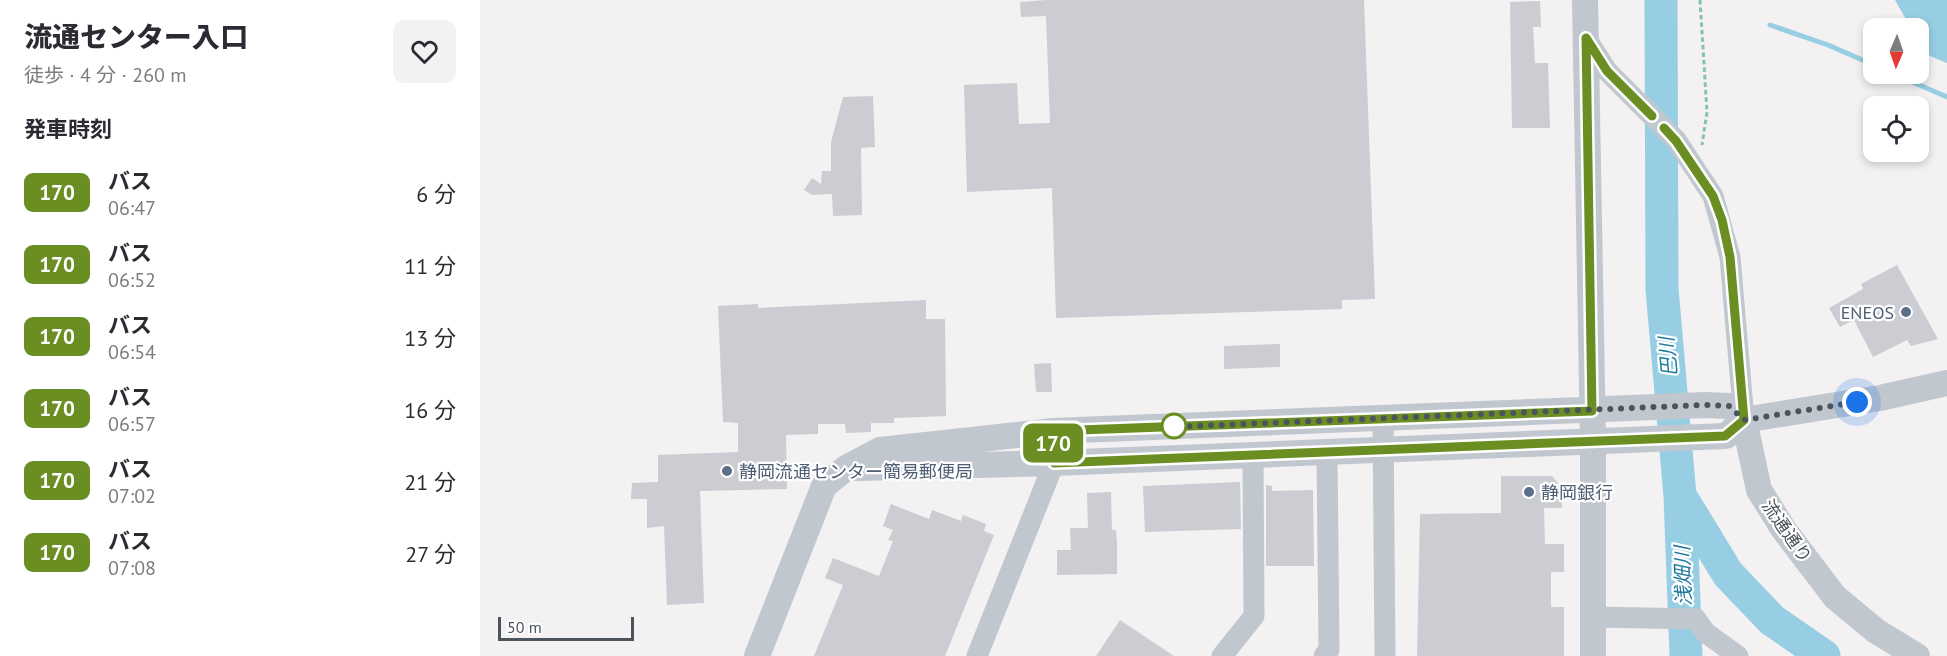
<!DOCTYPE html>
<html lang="ja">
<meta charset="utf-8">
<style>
:root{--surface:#fff;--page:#f2f2f3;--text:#2b2b33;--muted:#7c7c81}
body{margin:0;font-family:"PT Sans","Noto Sans JP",sans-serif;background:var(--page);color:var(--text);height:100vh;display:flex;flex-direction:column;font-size:22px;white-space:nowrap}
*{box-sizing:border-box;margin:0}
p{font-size:20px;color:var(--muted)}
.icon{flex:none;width:33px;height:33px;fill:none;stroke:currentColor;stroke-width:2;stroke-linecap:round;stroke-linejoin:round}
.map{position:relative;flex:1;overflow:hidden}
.drawer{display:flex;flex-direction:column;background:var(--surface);width:480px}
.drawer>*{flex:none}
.badge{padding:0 12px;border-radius:9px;font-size:21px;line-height:39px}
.needle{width:39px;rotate:182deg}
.fabs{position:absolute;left:1383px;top:18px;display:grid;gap:12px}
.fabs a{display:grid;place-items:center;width:66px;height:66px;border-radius:12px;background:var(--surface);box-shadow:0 3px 9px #0003;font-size:30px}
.scale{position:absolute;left:18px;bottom:15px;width:136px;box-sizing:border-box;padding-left:6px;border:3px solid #4b535c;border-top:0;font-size:16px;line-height:21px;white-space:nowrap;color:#4b535c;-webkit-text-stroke:4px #fff;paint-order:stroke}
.you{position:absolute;width:30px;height:30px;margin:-15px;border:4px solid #fff;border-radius:50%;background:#1a73e8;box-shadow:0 0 0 9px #1a73e833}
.map>.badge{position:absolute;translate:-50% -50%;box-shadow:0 0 0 3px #fff}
h2{padding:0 24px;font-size:22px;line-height:54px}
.round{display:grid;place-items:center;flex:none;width:63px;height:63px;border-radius:12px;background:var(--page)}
.summary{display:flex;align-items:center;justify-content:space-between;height:102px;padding:0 24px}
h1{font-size:28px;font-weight:800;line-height:45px}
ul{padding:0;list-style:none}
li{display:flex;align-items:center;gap:18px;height:72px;padding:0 24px}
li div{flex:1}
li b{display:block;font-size:22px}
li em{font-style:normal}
li .badge{min-width:66px;font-weight:700;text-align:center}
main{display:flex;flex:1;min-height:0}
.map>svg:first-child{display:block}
.water{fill:#97cee3}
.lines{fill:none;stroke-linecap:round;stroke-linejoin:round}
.stream{stroke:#97cee3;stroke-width:5}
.river{stroke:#97cee3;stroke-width:33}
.building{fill:#cbcdd3}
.path{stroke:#81c5a8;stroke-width:3;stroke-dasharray:4.5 3;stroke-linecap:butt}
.minor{stroke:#c1c7ce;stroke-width:21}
.tertiary{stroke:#c1c7ce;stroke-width:26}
.line-casing{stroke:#fff;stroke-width:14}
.line{stroke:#6b8e23;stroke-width:9}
.walk{stroke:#4b535c;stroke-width:6;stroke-dasharray:0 10.8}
.service-dot{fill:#5c6f8a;stroke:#fff;stroke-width:2}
.stop-dot{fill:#fff;stroke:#6b8e23;stroke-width:3}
.labels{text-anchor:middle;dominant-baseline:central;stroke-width:4.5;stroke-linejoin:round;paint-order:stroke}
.service-label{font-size:18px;fill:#4e5e75;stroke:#fff;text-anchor:start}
.street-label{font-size:18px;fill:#4b535c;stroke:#fff}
.water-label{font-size:20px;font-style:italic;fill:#1d7a9d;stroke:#fff}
</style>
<main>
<section class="drawer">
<div class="summary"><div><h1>流通センター入口</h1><p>徒歩 · 4 分 · 260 m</p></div><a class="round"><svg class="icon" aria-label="heart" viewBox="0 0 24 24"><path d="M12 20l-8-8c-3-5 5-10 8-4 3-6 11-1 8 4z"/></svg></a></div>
<h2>発車時刻</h2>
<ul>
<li><span class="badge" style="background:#6b8e23;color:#fff">170</span><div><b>バス</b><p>06:47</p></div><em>6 分</em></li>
<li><span class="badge" style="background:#6b8e23;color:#fff">170</span><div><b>バス</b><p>06:52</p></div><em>11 分</em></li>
<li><span class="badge" style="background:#6b8e23;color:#fff">170</span><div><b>バス</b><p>06:54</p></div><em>13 分</em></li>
<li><span class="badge" style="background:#6b8e23;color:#fff">170</span><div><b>バス</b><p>06:57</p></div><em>16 分</em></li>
<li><span class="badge" style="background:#6b8e23;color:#fff">170</span><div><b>バス</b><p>07:02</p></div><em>21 分</em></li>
<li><span class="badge" style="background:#6b8e23;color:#fff">170</span><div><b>バス</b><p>07:08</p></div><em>27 分</em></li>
</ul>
</section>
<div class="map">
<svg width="1467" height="656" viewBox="0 0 1467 656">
<rect width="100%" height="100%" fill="#f3f1f1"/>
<path class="water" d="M1415,0H1467V63C1446,54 1438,54 1438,28H1431Z"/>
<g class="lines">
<path class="stream" d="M1290,25L1348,45L1394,65
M1414,74L1467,97"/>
<path class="river" d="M1181,0L1182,289L1200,496L1206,656
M1201,497L1248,574L1292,620L1344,656"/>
</g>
<path class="building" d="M566,0H884L895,299L862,300V309L576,318L572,188L487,192L484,85L537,83L539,124L570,123L566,16L541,17L540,2Z
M1060,1L1061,27H1053L1055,63H1068L1070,128H1032L1030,2Z
M393,96L395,147L381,148L382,215L353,216L352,194L332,195L324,190L332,178L341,184L342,171H351V142L363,97Z
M1417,265L1458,339L1431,346L1427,340L1393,357L1374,320L1360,327L1349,308L1383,289L1381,284Z
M446,300V319H465L466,416L414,418V423H391V432L366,433L365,424H338V434L306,435L307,489L220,491L224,603L187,605L184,526L167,528V499H151L152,483L178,482V455L258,452V423L243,422L238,306L278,304V308Z
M800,344V367L744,369V346Z
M571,363L572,392H556L554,364Z
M1021,476H1072L1082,488V508H1064L1065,544H1084V572H1071V607H1084V656H937L940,514L1021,513Z
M760,482L761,529L665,532L663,486Z
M786,485L792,486V491L833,490L834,566H786Z
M631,492L632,530H636L637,543V574L577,575V550H591L590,528H608L607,493Z
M411,504L449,519L452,510L481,521L483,515L506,524L504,531L514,535L465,656H334L363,585L345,578L353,558L399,576L413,541L408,540L413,530L403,526Z
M640,620L694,656H616Z"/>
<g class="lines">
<path class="path" d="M1220,0L1227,112L1222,145"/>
<path class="minor" d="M1106,38L1127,71L1196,140L1233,196L1250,257L1264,420
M903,419L905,656
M1114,617L1216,619L1226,633L1258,656
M497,656L574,463L573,431
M742,656L774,616L773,455
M844,656L849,650L847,453"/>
<path class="tertiary" d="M1105,0L1113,442V656
M1264,420L1279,490L1304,530L1355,597L1396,631L1437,656
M1264,420L1400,398L1467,383
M376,468L574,463L1246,436L1264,420
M277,656L344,486L366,468L400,450L573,431L1225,405L1249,406L1264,420"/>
</g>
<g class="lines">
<g class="line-casing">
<path id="line" d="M1172,116L1127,71L1106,38L1112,411L573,431L574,463L1245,436L1264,420L1250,257L1242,220L1233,196L1196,141L1184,128"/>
</g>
<use href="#line" class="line"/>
<path class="walk" d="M694,426L691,427L1225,405L1249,406L1264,420L1377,402"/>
</g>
<g class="service-dot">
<circle cx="1426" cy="312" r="6"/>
<circle cx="247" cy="471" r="6"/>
<circle cx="1049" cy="492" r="6"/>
</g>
<circle class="stop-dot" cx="694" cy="426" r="12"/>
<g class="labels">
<g class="service-label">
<text x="1414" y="312" text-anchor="end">ENEOS</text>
<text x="259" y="471">静岡流通センター簡易郵便局</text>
<text x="1061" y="492">静岡銀行</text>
</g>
<g class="street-label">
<text transform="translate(1307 531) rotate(55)">流通通り</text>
</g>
<g class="water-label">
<text transform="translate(1188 357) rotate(-95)">巴川</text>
<text transform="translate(1203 576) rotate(-92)">浅畑川</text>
</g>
</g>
</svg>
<div class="fabs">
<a><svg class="needle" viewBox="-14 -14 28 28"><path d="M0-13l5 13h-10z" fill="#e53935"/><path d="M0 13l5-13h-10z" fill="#7c7c81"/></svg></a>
<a><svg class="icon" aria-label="locate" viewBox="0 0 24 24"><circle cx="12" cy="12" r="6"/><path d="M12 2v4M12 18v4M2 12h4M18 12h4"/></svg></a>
</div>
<div class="scale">50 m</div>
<div class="you" style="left:1377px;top:402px"></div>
<b class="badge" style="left:573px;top:443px;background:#6b8e23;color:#fff">170</b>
</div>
</main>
